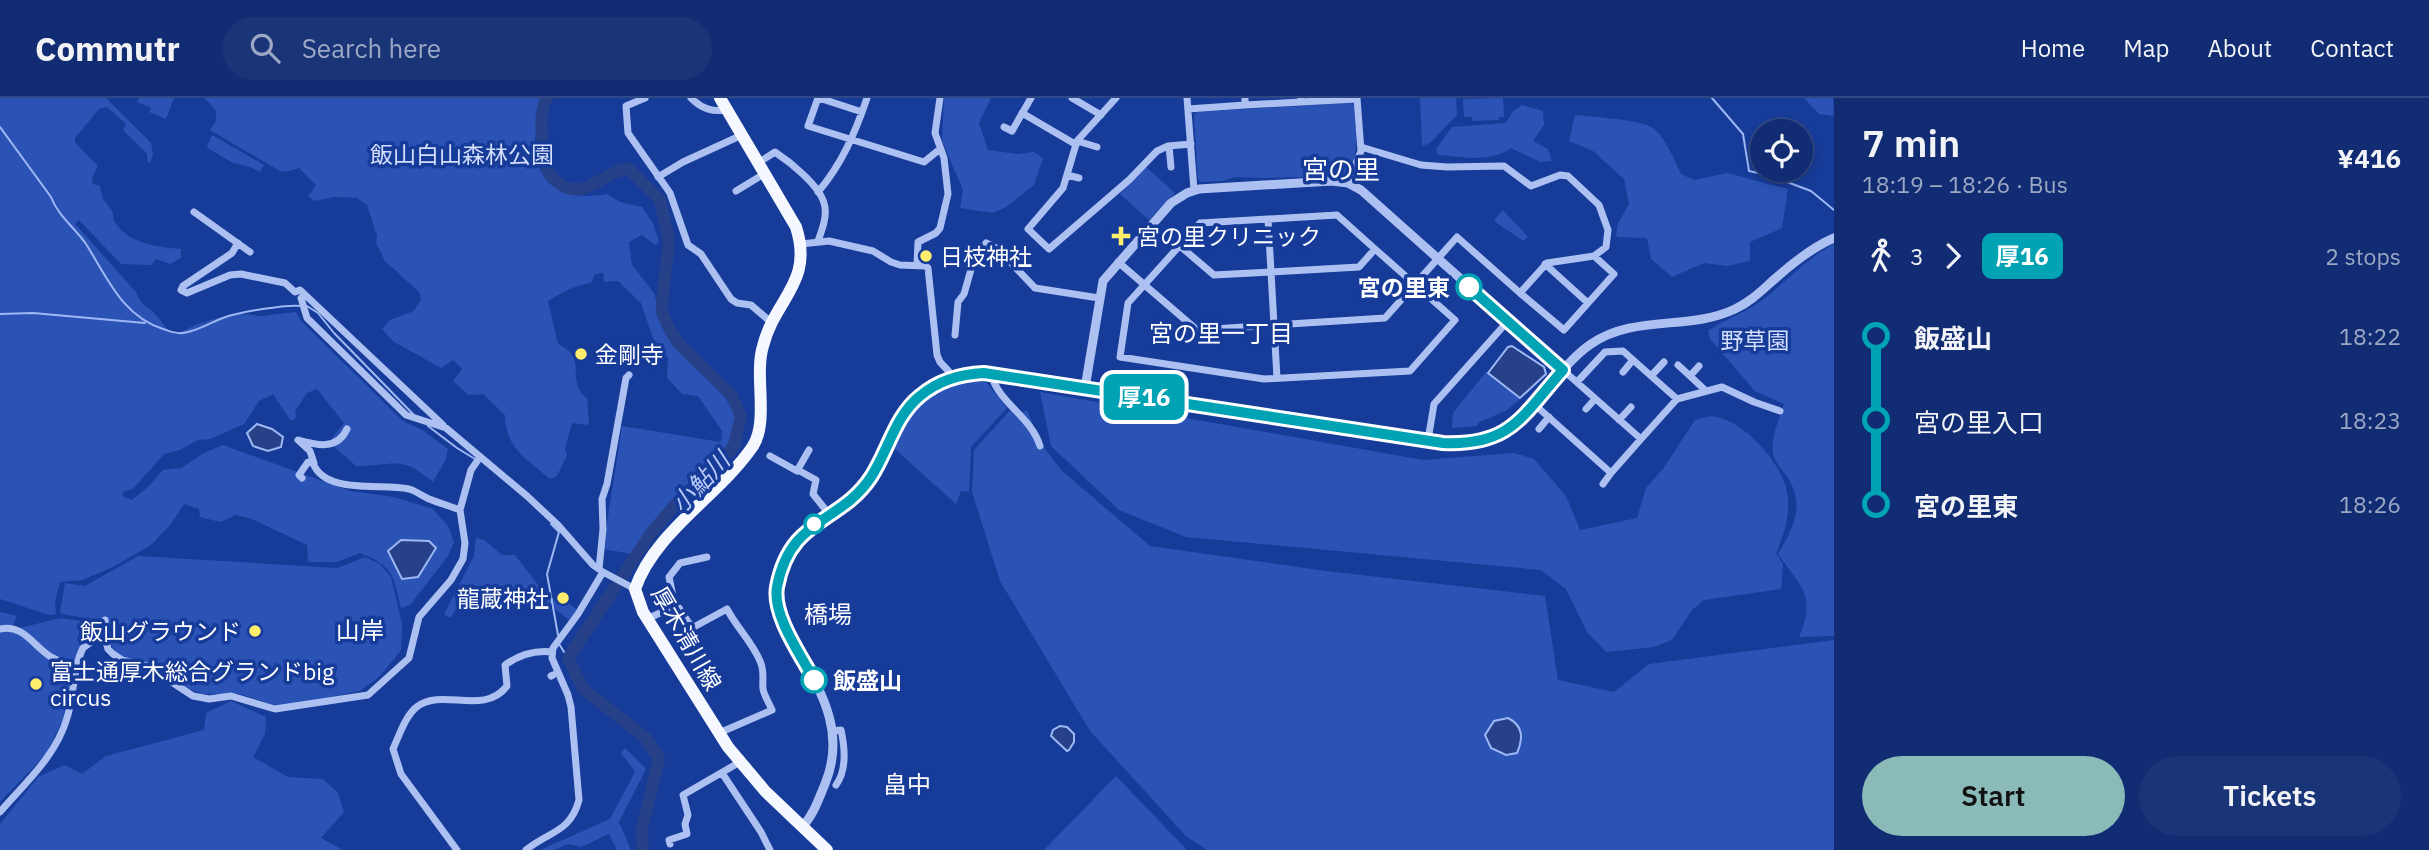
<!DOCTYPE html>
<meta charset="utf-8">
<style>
:root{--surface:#112c73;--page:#1a3478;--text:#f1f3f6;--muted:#9ca7c4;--line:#304885;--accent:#8bbbb9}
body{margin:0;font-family:"IBM Plex Sans","Noto Sans JP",sans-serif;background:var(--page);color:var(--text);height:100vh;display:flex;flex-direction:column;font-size:26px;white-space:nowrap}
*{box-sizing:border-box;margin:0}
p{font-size:23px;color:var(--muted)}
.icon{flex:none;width:38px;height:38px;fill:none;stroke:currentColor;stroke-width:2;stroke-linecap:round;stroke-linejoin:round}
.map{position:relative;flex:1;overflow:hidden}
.side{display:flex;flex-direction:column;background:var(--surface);width:595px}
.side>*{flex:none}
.badge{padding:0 14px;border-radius:10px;font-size:24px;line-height:46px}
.tools{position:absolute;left:1750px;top:21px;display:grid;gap:14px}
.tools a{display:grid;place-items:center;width:63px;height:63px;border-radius:50%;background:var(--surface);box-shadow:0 4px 10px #0003,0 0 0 2px var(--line);font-size:35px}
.map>.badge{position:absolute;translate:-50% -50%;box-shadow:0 0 0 4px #fff}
.legs{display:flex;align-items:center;gap:10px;height:77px;padding:0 28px;font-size:23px}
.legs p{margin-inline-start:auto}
.head{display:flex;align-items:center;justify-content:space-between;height:119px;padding:0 28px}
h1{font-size:38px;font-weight:600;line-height:52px}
.action{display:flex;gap:14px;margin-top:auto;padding:14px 28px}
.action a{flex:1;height:80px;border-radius:42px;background:var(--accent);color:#111;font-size:28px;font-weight:600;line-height:80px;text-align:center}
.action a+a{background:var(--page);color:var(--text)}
ul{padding:0 28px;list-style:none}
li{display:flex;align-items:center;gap:24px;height:84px;font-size:26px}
li i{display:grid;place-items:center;width:10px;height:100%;margin:0 9px;background:currentColor}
li i::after{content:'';width:18px;height:18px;margin:-9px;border:5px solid;border-radius:50%;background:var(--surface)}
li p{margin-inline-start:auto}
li:first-child i{background:linear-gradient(#0000 50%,currentColor 0)}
li:last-child i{background:linear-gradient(currentColor 50%,#0000 0)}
header{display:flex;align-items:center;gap:42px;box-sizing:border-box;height:98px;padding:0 35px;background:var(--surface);border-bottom:2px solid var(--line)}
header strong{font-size:33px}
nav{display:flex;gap:38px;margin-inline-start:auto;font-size:24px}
.search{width:490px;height:63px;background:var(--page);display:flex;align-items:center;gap:18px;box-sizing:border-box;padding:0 24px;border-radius:38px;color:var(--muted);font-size:26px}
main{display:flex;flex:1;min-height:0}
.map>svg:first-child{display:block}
.green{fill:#2b53b6}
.water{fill:#274188;stroke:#9eb8f4;stroke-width:2}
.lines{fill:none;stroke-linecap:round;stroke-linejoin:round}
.stream{stroke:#9eb8f4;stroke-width:2}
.river{stroke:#274188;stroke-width:12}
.minor{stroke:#acc0f2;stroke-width:7}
.tertiary{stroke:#acc0f2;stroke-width:9}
.primary{stroke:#f6f8ff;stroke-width:12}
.line-1-casing{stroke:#fff;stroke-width:16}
.line-1{stroke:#00a3b4;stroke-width:10}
.poi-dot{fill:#ffed6c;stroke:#173b99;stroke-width:2.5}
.stop-1-dot{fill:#fff;stroke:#00a3b4;stroke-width:3.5}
.labels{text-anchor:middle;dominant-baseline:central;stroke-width:7;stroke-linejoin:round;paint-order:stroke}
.park-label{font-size:23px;fill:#d3dffc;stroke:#173b99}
.poi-label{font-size:23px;fill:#fff;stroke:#173b99;text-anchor:start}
.stop-label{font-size:23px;font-weight:bold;fill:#fff;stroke:#173b99;text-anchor:end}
.street-label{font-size:23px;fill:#fff;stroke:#173b99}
.neighbourhood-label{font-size:24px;fill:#fff;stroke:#173b99}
.water-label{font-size:24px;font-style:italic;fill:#b8cbf8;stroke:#173b99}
.quarter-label{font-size:26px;fill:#fff;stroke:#173b99}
</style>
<header>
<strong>Commutr</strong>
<div class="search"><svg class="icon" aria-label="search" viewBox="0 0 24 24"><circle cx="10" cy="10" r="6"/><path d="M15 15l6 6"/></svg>Search here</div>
<nav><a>Home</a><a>Map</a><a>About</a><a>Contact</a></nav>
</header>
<main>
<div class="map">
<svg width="1834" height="752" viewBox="0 0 1834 752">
<rect width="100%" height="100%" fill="#173b99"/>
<path class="green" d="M0,0H106L151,45L153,57L150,65L147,62V56L123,32L126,26L107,9L99,11L75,40V44L98,68L92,80L93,86L100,88C103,106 105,101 112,113C115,119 111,119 115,124C128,146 158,149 181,151V160L170,166L156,161L151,167L121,166L79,122L75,126L136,194C142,209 145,206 155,216C163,224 164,231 176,236L198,226L234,215L262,218L296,214L301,223L403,323L424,333L448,351L446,361L433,384C400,356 395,368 356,368L329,344L344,325L317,291L307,295L295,313L296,320L291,323L273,296L259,303L244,326L210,341L198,342L180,352L164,356L133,391L124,393L122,398L132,402L150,387L163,372L181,370L204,355L223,347L350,393L394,399L433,411L448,428L454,444L448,458L410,507L401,510C393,477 394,468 360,455L337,464H308L307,447L252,421L236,417L220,424L200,419L199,411L184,406L171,426L151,447L113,469L82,482L60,484L55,503L56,516L49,517L0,501Z
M139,0H174L166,21L149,14L151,10L137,4Z
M204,0H550L546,4C543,16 536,29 535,41C532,88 566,104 607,96L620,104L642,109L653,125L659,144L655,147L642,137L629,144L632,167L654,195L664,230L711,278L744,329L740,350L706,388H690L632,456L603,451L622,328L721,344L722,333L698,298L682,296L667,280L668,260L656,249L641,205L618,183L604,184L603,175L595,176L591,185C573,188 564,193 548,203L558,246C590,261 564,282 587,300L589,324L587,327L572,325L565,351L567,357L557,378L550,381C527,361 505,350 505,317L483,296L469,297L453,283L462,271L453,262L441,270L394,244L382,231L390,222L414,213L421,201L419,194L385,163L376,145L377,138L367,107L357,100L335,99L314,103L308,98L316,87L299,70L286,74L280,73L210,32L216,23V12Z
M944,0H991L979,25L988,52L1017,56L1034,54L1043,60L1034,87L1006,109L993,115L960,110L963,92L942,43Z
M1420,0H1456L1457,17L1430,45L1422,48Z
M1503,0L1504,19H1499V22L1472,23V19H1464L1463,1Z
M1804,0H1833L1834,18L1819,16Z
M1351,5L1354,8C1355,30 1362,62 1343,78L1263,80L1235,79L1222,83L1201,84L1198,82L1194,17L1197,14Z
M1522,7L1543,13L1544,27L1533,43L1548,51L1552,63L1540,64L1511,50C1490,65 1462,59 1438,57L1436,51L1452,29L1506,25L1513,13Z
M1575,17C1593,19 1636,21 1651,29C1664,36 1675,63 1681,76L1694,82L1727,75L1788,91L1782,130L1750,144V163L1727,168L1704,165L1672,179L1651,161L1647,140L1616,139L1618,125L1629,106L1624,81L1593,53L1569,43Z
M212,37L264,67L260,74L250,69L233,65L209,51L207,48Z
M1146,69L1175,95L1149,122L1120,96Z
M1503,112L1528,139L1523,143C1514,135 1503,131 1494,122Z
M1834,146V538L1799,539C1817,498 1801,489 1778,456C1793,431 1806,406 1787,379C1782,371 1774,363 1773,355C1771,338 1779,322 1784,306L1755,293L1710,241L1708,233C1725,221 1745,215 1761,203C1786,185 1805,161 1834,146Z
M1486,274L1520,301L1507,312L1478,325L1477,328L1454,330L1452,329L1453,315Z
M964,284H986L1007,310L971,349L969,394L961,393L956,406L894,350C912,313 923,296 964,284Z
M1040,294L1423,362L1514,355L1534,361L1566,398L1580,432L1637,420L1646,390L1663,371L1695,322C1702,320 1710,317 1717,319C1748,326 1787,370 1788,402C1789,422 1784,436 1776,455L1783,466L1781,491L1704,502L1692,512L1672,542L1654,549L1606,554L1587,534L1566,491L1541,472L1186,439L1119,412L1051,348Z
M1013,309L1018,316L1027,312L1033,326L1035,338L1062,373L1150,448L1326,473L1545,498L1558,582L1614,594L1649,566L1834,542V752H1207L1186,738L1090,633L1000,483L972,394L974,352Z
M476,440L484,442L502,457H515L539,488L536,494L506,496L495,502L474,487L450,520L444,516L474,458Z
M138,458L337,470L365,459L380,466L391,479L402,526L401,552L380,578L360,593L281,609L240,596H203L186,590L143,563L124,560L116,554L111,547L106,521L102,523L62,516L60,514L65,485L85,488Z
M550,498L559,506L566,503L577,512L569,522L546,504Z
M0,514L17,518L11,532L61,520L101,526L102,538L87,542L81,549L66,615L46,656L0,704Z
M231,603L266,619L265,636L253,659L288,679L323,681L338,695L344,714L321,740L343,752H0V726L38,679L65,667L82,676L106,658L204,632L206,615Z
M625,650L646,671L619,724L631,752H617L609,736L581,749L568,746L554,752H540L610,721L635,674L621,655Z
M1116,678L1187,752H1044Z"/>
<path class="water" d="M1512,248L1544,269L1546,276L1520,300L1488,275L1508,249Z
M257,326L272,331L283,339L281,349L268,353L253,348L247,335Z
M401,442L429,443L436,450L418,479L402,481L388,453Z
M1508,620C1524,628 1523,641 1517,655L1506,657L1491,650L1485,637L1494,623Z
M1060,628L1067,629L1074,636V644L1069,652L1067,653L1051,638L1053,632Z"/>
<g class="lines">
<path class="stream" d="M1712,0L1743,36L1749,73L1771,78L1811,93L1834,112
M0,29L51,99C58,118 75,130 86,146C107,179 122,218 163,231C169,233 176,236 183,235C198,233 209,225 223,220C238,214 287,206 302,208
M307,208L318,215L334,235L413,316
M0,216L33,215L145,225
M428,328L457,350L475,361
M551,426L559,434L547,476L558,537
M559,546L568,560"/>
<path class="river" d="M547,0C538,15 542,36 543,54C545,68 547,78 560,86C587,104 603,72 629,71L660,102L669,142L662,206V215L670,232L678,245L732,298L741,319L734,347L725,360L715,367L674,408L651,435L568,560L583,591L646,640L659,661L642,731L643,752"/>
<path class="minor" d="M645,0L626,8L628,35L670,95L688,147L701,156L731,201L737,205L751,207L772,225
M691,0C702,11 712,14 727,12
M818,0L808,28L924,64L940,51
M819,0L862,14
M1072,0L1101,17
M1116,0L1077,43L1063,90L1028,131L1049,151L1129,82L1157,53L1168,48L1191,46
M1187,0L1194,92
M1301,4L1357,1
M1245,7L1301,4V0
M1188,11L1245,7V0
M1022,15L1075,46
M1004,29L1012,33L1031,0
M1077,43L1097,49
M1169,48L1171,69
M758,65L775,54C790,64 819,87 824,105C828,117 822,132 818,143
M1067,77L1079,80
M658,79L683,64L742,37
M1348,85L1361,53L1357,0
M736,93L764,76
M818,94C842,66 855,35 867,0
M194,114L250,154
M238,145L232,155L183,188L181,192L187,195L230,177L241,176L285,185L295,194L300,192L443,327
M801,146L829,143L873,153L891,164L900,167L925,168L928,170L937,257L940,264L954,279
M1180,148L1214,177L1271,174L1268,121
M1118,164L1197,232L1385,220L1457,139L1520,195L1547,165L1594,158L1606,149L1608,132L1599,107L1568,78L1560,77L1531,88L1504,68L1447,69L1421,67L1361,49
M917,166L918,144L936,135L940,130L948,96L944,60L935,35L940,0
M1545,166L1588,205
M1520,195L1564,232L1614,176L1594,158
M305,197L301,200L307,220L406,317L446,330L527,398L558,427L593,467L603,474
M955,237L958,204L964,196L972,168L986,145L998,151L1035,190L1099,200
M1678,267L1690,278
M1699,268L1690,278L1706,293
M1563,272L1641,341L1677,301L1722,289L1754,304L1780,313
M1623,274L1633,262
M991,276C999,306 1031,318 1040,348
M1651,278L1664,264
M1277,280L1271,174L1359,169L1375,151L1337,117L1200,125L1128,205L1120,259L1264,281L1410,273L1455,222L1375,151
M1577,284L1605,254L1623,253L1677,301
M1534,306L1611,375L1641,341
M1586,311L1595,301
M1619,322L1631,309
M1539,331L1549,319
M1428,342L1434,306L1508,223
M770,358L797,373L809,352
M314,365L310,353L298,342C316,347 337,353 347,331
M798,372L816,382L813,396L829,416
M302,380L299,377L308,364L313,365C325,397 381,385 409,391C416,393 422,398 429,401C439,405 450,408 460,412
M1603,386L1611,375
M599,471L603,431L602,401L607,386L626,280L629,277
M675,508L679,510L692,530L727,511C737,530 752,544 760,563C765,574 762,580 763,591C764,597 769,605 772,612L719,635
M647,521L675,508L669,479L680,465L707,459
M105,522V540L108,551L113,556L122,562L147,568L193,598L209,601L231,598L275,611L368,597L409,560L419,519L451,482L463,461L465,445L460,412L471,372L480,359
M0,531C24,526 33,548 51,559C59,564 69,565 78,567
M551,578L553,577
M833,633L841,632C845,650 847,672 836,687
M722,675L761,734L770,752
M0,714C25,685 56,658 67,620C74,599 73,569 83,550L94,542L105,540
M670,746L669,742L687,736L685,726L688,717L683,697L740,664
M457,752L401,676L393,651C399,638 406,616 418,608C443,590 484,618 507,588L505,567C519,557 535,552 552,554
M526,752C549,733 570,735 579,702L571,609L568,597L552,560L553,550L578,516L603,474L635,491"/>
<path class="tertiary" d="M1085,290L1103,183L1171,105L1187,95L1199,91L1332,83L1348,85L1361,92L1563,272
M803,728C814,716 819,700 825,686C848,630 817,588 792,541C784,526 775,508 777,491C786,423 840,424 870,380C889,354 894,319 920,298C938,282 960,276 984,275L1443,345C1455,345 1469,346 1481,344C1531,332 1551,273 1591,246C1635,216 1689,233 1735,211C1752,203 1763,191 1777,179C1794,164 1813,149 1834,140"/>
<path class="primary" d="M720,0L796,129C814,185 775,200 763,248C754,278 769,322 753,348C719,398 655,433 635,491L643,514L728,649L765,693L827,752"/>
</g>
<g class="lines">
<g class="line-1-casing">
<path id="line-1" d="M814,582C801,557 772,517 777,489C790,419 840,426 871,379C888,353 895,318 920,298C939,282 960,276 984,275L1443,345C1511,348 1522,318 1563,272L1469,189"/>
</g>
<use href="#line-1" class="line-1"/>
</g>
<g class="poi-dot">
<path d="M1117.5 127.5h7v7h7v7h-7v7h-7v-7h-7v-7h7z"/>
<circle cx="926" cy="158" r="7"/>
<circle cx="581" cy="256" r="7"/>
<circle cx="563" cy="500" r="7"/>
<circle cx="255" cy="533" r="7"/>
<circle cx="36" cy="586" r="7"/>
</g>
<g class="stop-1-dot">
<circle cx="1469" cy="189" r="12"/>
<circle cx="814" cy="426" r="9"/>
<circle cx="814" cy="582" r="12"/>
</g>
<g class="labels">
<g class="park-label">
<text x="462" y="56">飯山白山森林公園</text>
<text x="1755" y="242">野草園</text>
</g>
<g class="poi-label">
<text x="1137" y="138">宮の里クリニック</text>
<text x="940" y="158">日枝神社</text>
<text x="595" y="256">金剛寺</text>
<text x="549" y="500" text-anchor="end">龍蔵神社</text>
<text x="241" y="533" text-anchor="end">飯山グラウンド</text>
<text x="50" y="573">富士通厚木総合グランドbig<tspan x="50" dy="26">circus</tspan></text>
</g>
<g class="stop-label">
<text x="1450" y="189">宮の里東</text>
<text x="833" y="582" text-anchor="start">飯盛山</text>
</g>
<g class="street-label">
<text transform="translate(687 540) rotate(60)">厚木清川線</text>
</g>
<g class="neighbourhood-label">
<text x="1221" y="235">宮の里一丁目</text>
<text x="828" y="516">橋場</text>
<text x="360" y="532">山岸</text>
<text x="907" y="686">畠中</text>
</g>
<g class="water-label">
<text transform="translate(700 384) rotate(-47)">小鮎川</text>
</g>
<g class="quarter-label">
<text x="1341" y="71">宮の里</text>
</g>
</g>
</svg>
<div class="tools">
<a><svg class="icon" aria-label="locate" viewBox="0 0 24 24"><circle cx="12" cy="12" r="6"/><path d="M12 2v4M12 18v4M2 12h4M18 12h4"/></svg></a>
</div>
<b class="badge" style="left:1144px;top:299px;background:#00a3b4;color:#fff">厚16</b>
</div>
<section class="side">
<div class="head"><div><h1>7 min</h1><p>18:19 – 18:26 · Bus</p></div><b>¥416</b></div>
<div class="legs"><svg class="icon" aria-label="walk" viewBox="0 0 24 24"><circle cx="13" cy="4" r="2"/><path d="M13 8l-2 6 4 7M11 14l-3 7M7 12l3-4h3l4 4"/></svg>3<svg class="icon" aria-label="forward" viewBox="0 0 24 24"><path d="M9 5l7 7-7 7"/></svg><b class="badge" style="background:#00a3b4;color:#fff">厚16</b><p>2 stops</p></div>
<ul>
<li><i style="color:#00a3b4"></i><b>飯盛山</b><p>18:22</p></li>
<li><i style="color:#00a3b4"></i><span>宮の里入口</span><p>18:23</p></li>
<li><i style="color:#00a3b4"></i><b>宮の里東</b><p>18:26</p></li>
</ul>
<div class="action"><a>Start</a><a>Tickets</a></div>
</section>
</main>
